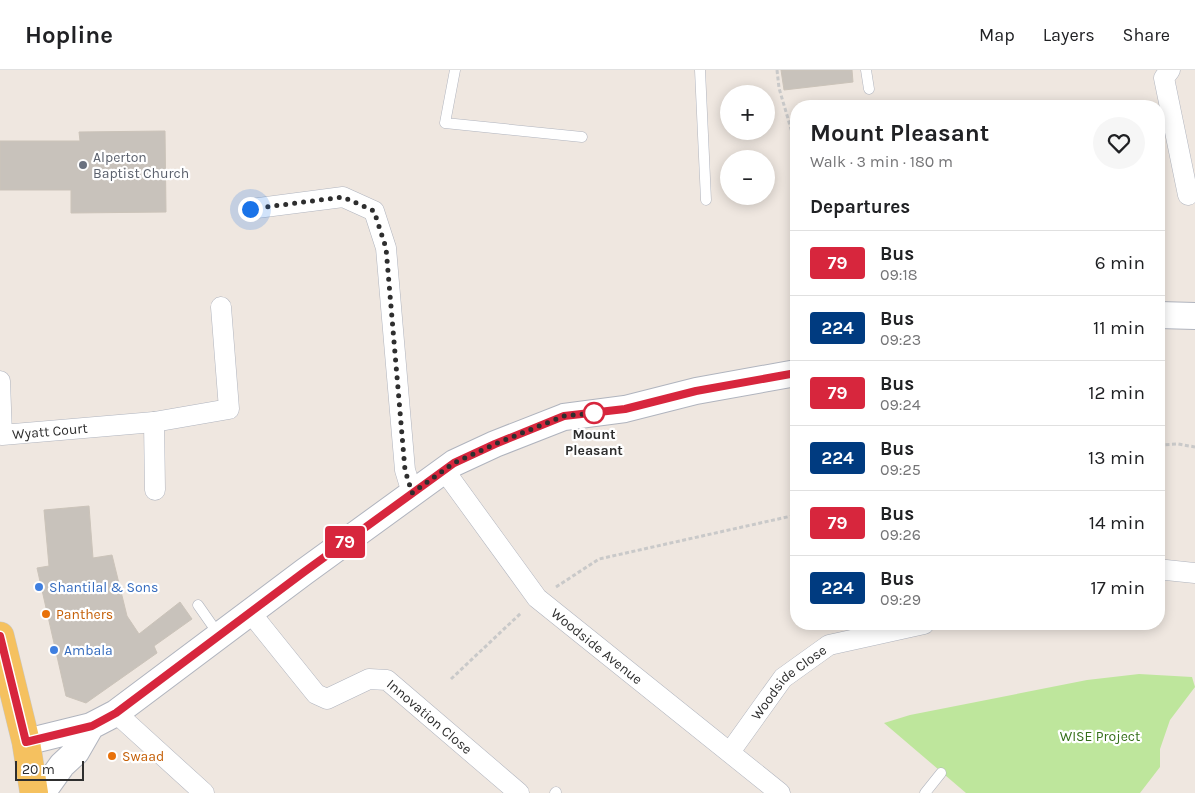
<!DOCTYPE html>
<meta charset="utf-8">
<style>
:root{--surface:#fff;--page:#f6f6f6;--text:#202124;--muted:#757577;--line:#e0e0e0}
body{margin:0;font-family:Karla,sans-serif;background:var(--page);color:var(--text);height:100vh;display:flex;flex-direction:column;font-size:19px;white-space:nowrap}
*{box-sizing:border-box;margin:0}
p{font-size:16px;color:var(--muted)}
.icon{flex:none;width:28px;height:28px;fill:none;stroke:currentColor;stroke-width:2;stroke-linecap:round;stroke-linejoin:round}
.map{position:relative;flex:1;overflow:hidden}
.side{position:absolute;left:790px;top:30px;width:375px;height:530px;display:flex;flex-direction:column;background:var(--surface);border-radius:20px;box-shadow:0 2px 12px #0003}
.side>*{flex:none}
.badge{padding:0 10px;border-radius:4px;font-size:18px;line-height:32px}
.controls{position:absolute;left:720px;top:15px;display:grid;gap:10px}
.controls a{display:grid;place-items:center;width:55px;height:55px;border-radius:50%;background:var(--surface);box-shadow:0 2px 12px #0003;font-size:25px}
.scale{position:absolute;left:15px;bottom:12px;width:69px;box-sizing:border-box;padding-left:5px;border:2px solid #2e2e2e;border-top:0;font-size:14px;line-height:18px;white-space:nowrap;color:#2e2e2e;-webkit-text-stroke:4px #fff;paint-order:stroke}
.you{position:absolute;width:25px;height:25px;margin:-12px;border:4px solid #fff;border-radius:50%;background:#1a73e8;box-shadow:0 0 0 8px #1a73e833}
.map>.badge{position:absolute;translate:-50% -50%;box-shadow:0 0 0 2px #fff}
h2{padding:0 20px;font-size:19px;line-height:45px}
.round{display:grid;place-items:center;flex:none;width:52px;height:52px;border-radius:26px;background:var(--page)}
.head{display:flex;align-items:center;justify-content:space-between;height:85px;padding:0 20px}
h1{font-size:24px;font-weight:700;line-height:38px}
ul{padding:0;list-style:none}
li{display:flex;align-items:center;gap:15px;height:65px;padding:0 20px;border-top:1px solid var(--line)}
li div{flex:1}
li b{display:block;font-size:19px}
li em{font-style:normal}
li .badge{min-width:55px;font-weight:700;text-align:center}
header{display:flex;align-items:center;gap:30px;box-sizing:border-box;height:70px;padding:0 25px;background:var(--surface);border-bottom:1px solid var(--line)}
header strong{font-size:24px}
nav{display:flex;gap:28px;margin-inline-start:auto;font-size:18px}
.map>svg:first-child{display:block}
.green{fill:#bee69c}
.building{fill:#c8c2bb;stroke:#cbc3b9}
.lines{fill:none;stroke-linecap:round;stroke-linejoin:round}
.service-casing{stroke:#b0b4be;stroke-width:11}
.minor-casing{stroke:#b0b4be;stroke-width:21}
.tertiary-casing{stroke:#b0b4be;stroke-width:28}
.primary-casing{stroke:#c9c9c9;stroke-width:29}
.path{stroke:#c9c9c9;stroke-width:3;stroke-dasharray:4 2.5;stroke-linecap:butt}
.service{stroke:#fff;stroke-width:10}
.minor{stroke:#fff;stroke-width:20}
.tertiary{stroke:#fff;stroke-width:26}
.primary{stroke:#f5c15f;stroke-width:28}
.line-casing{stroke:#fff;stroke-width:11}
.line{stroke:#d7263d;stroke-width:8}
.walk{stroke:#2e2e2e;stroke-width:5;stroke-dasharray:0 9}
.worship-dot{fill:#6b7280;stroke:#fff;stroke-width:2}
.stop-dot{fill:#fff;stroke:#d7263d;stroke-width:2.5}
.shop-dot{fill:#3f7fe0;stroke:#fff;stroke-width:2}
.food-dot{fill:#e8710a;stroke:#fff;stroke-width:2}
.labels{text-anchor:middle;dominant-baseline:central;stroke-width:4.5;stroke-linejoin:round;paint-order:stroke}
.worship-label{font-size:14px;fill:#5b616d;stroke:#fff;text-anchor:start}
.street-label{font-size:14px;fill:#2e2e2e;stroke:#fff}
.stop-label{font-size:14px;font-weight:bold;fill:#2e2e2e;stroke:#fff}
.shop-label{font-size:14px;fill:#366cbe;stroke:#fff;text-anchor:start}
.food-label{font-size:14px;fill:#c56008;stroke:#fff;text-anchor:start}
.park-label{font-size:14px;fill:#356f19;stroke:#fff}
</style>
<header>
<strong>Hopline</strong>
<nav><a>Map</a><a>Layers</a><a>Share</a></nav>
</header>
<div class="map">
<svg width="1195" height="723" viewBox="0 0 1195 723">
<rect width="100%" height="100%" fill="#efe7e0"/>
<path class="green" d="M1139,604L1192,607L1195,617L1170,650L1160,679V697L1140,723H966L884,653L910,645L1087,610Z"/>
<path class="building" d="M781,0H852L853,12L784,20Z
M165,61L166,142L71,143V120H0V71H80L79,62Z
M89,436L93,488L112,485L127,546L139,564L180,532L192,549L154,576L157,583L86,633L66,626L37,498L49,496L44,440Z"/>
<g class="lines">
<g class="service-casing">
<path id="service" d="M455,0L445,53L582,67
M700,0L706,130
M866,0L869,19
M198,535L219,565
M555,723L556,722
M925,723L941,703"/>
</g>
<g class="minor-casing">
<g id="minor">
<path d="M1170,0L1164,8L1188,125"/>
<path d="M250,139L343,127L374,141L386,178L405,400L412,423"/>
<path id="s1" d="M0,311L2,365L154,352L229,339L221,237"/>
<path d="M154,352L155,420"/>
<path id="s2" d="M444,400L537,528L780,723"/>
<path d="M1159,501L1166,500L1195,503"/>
<path id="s3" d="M250,542L316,624L327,629L369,609L387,610L519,723"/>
<path d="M116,643L204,723"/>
<path id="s4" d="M730,682L783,608L829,575L924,554"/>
</g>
</g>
<g class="tertiary-casing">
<path id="tertiary" d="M1159,245L1195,246
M26,672L91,656L116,643L304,502L454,393L495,374L564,347L625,339L696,321L796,303
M42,723L62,695L76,682L91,656"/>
</g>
<g class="primary-casing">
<path id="primary" d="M0,566L26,672L34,723"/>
</g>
<path class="path" d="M777,0L779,18L796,76
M1159,375L1178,374L1195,377
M556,517L599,489L796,445
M451,609L521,543"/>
<use href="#service" class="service"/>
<use href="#minor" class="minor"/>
<use href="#tertiary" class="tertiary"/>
<use href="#primary" class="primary"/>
</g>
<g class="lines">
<g class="line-casing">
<path id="line" d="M0,566L26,672L92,656L116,643L304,502L454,393L495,374L564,346L625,339L696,321L796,303"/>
</g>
<use href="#line" class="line"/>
<path class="walk" d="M250,139L343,127L374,141L386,178L405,400L412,423L454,393L495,374L564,346L594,343"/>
</g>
<circle class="worship-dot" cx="83" cy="95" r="5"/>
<circle class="stop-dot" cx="594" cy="343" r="10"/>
<g class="shop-dot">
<circle cx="39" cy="517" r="5"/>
<circle cx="54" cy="580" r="5"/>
</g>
<g class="food-dot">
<circle cx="46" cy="544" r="5"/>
<circle cx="112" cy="686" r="5"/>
</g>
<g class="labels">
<g class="worship-label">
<text x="93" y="87">Alperton<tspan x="93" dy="16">Baptist Church</tspan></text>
</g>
<g class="street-label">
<text stroke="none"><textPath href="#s1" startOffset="102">Wyatt Court</textPath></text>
<text stroke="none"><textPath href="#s2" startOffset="235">Woodside Avenue</textPath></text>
<text stroke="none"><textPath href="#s4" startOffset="92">Woodside Close</textPath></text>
<text stroke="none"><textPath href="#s3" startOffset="238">Innovation Close</textPath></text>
</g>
<g class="stop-label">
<text x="594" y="364">Mount<tspan x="594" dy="16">Pleasant</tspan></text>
</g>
<g class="shop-label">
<text x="49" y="517">Shantilal &amp; Sons</text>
<text x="64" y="580">Ambala</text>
</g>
<g class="food-label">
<text x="56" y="544">Panthers</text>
<text x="122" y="686">Swaad</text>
</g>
<g class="park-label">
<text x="1100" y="666">WISE Project</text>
</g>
</g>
</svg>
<div class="controls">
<a>+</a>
<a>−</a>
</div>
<div class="scale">20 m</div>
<div class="you" style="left:250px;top:139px"></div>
<b class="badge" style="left:345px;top:472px;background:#d7263d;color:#fff">79</b>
<section class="side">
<div class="head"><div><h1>Mount Pleasant</h1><p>Walk · 3 min · 180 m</p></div><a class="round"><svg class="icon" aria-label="heart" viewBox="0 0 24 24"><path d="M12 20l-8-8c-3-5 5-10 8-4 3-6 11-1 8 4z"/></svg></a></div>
<h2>Departures</h2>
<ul>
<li><span class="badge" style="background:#d7263d;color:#fff">79</span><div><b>Bus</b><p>09:18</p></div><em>6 min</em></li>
<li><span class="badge" style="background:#003b80;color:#fff">224</span><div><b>Bus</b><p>09:23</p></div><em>11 min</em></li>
<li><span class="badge" style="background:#d7263d;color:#fff">79</span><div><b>Bus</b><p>09:24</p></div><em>12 min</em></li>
<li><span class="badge" style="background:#003b80;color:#fff">224</span><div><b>Bus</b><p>09:25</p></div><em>13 min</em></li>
<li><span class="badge" style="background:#d7263d;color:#fff">79</span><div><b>Bus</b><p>09:26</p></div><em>14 min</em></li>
<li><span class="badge" style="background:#003b80;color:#fff">224</span><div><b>Bus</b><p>09:29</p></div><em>17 min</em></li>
</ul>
</section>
</div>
